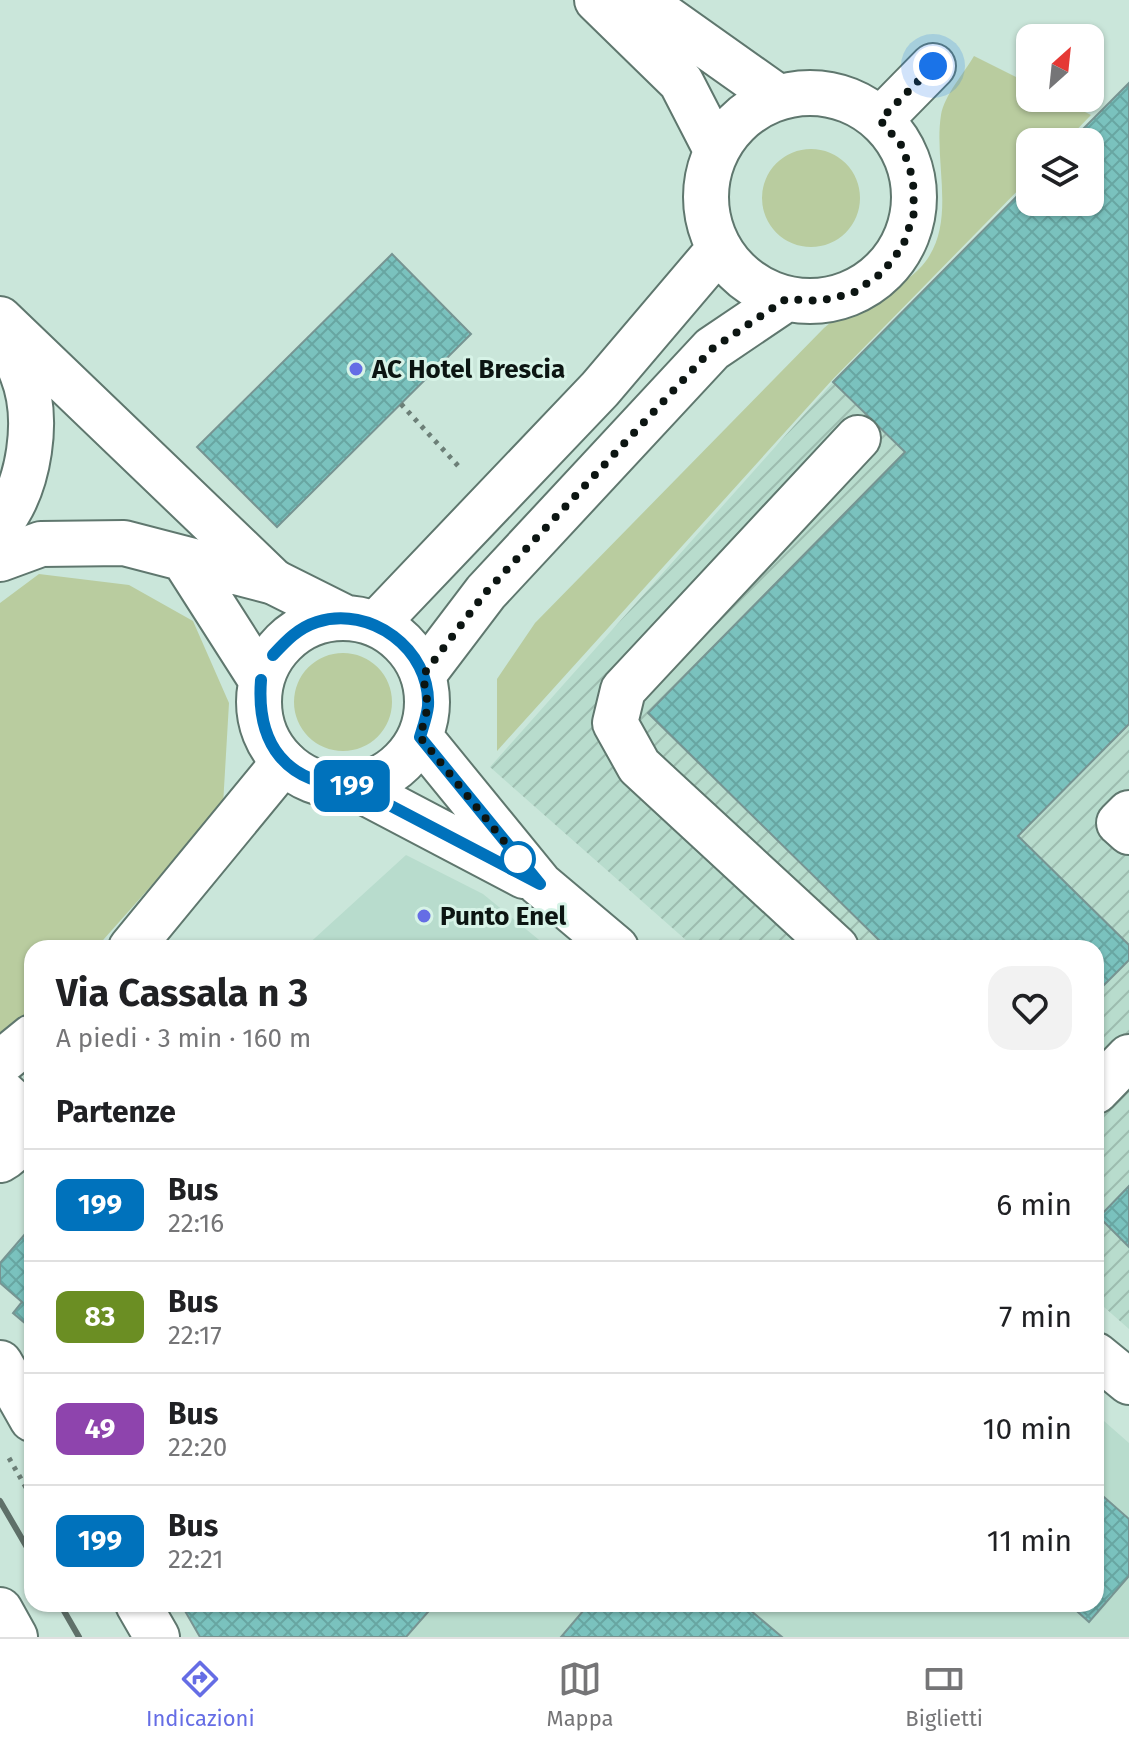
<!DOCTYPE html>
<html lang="it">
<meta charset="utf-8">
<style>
:root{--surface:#fff;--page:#f2f2f2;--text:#202124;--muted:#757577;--line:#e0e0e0;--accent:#656de5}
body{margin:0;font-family:"Fira Sans",sans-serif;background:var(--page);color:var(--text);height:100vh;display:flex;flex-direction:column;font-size:30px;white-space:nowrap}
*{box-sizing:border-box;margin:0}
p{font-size:26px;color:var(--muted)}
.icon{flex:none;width:44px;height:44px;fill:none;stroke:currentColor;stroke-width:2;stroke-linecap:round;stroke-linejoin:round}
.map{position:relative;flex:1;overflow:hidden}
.sheet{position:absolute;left:24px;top:940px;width:1080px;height:672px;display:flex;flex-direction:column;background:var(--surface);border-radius:24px;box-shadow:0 2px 6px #0004}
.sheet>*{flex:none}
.badge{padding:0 16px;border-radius:12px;font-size:28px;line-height:52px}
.needle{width:52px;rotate:27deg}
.buttons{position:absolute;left:1016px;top:24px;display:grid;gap:16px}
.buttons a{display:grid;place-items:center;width:88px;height:88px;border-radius:16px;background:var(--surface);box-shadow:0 2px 6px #0004;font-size:40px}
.you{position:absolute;width:40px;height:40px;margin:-20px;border:6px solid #fff;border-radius:50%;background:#1a73e8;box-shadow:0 0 0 12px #1a73e833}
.map>.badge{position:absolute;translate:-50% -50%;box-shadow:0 0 0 4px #fff}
h2{padding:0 32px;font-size:30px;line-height:72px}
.round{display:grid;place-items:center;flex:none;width:84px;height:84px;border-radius:24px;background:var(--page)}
.headline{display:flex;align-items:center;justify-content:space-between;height:136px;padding:0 32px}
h1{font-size:38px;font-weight:700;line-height:60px}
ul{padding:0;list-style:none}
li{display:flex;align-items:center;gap:24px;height:112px;padding:0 32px;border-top:2px solid var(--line)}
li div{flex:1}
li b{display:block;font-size:30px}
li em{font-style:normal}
li .badge{min-width:88px;font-weight:700;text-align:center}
.tab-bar{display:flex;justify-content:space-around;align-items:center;height:112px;border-top:2px solid var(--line);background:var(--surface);font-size:22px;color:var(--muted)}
.tab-bar a{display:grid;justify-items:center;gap:4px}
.tab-bar .current{color:var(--accent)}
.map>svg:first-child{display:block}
.built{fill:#b8dccd}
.industrial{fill:url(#industrial-furrows)}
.green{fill:#b9cc9f}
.building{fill:url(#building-cross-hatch);stroke:#779492;stroke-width:2}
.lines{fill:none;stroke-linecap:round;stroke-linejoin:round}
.minor-casing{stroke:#5f776e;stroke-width:48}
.major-casing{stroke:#5f776e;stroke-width:48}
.path{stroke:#6c7f77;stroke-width:5;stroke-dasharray:4 6;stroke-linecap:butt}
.minor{stroke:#fff;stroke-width:44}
.major{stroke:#fff;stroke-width:44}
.rail{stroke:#5f7069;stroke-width:6}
.line-casing{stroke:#fff;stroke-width:18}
.line{stroke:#0072bc;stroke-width:12}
.walk{stroke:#0c1512;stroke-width:8;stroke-dasharray:0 14.4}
.poi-dot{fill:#656de5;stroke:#d7f3e7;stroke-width:3}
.stop-dot{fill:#fff;stroke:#0072bc;stroke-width:4}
.labels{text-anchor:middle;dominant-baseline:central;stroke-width:6;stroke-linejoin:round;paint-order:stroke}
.poi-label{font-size:26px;font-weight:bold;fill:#0c1512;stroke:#d7f3e7;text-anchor:start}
</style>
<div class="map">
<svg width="1129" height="1637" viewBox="0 0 1129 1637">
<defs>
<pattern id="industrial-furrows" width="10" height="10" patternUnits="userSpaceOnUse" patternTransform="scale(2)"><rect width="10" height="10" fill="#b8dccd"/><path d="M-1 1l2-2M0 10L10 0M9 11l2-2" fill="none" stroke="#9dbcaf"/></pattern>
<pattern id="building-cross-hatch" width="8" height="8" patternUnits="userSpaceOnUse" patternTransform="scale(2)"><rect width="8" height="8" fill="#7ac2be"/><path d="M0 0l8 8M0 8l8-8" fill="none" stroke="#68a6a2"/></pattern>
</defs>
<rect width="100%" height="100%" fill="#cae6da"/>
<path class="built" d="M406,855L483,894L549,948H304Z
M1096,1414L1129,1443V1637H200L181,1604H1096Z"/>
<path class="industrial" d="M1129,83V1329L1096,1300V948H695L490,767L833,382L1030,183V202H1090V142H1070Z"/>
<path class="green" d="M974,56L1030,84V98H1057L1091,115L1065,142H1030V178L833,379L497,751V679L535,623L824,328C853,303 891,296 918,270C960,229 933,165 941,115C944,96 964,73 974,56Z
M762 198a49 49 0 1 1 98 0a49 49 0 1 1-98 0Z
M39,574L129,585L193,621L229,703L223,805L96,948H32V1015L14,1034L0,1042V603Z
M294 702a49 49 0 1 1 98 0a49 49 0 1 1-98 0Z"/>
<path class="building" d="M1129,83V724L1018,836L1129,945V960L1096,993V948H887L648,713L905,452L833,382L1030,183V202H1090V142H1070Z
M392,254L471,334L277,527L197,447Z
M1129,1186V1247L1099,1217Z
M32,1226V1329L13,1313L22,1302L0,1283V1263Z
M1096,1490L1129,1519V1576L1089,1622L1069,1604H1096Z
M181,1604H435L406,1637H200Z
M589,1604H743L782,1637H561Z"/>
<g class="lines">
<g class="minor-casing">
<path id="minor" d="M597,0L681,82L716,150
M641,0L778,97
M706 197a104 104 0 1 1 208 0a104 104 0 1 1-208 0Z
M880,120L933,66
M0,319L274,582
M0,524C30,486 40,418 22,373C17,359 8,346 1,334
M376,624L600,389L719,249
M423,675L486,592L712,349L786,299
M1129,813L1119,823L1129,832
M131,948L284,762
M836,948L639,766L615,723L623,690L858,438
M0,1063L32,1037
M0,1091C26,1108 30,1144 0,1160
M1096,1091L1129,1057
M0,1363L32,1419
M138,1604L157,1637
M0,1610L15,1637"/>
</g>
<g class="major-casing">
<path id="major" d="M0,559L41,544L124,543L274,582L344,617
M185,561L261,680
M259 702a84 84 0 1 1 168 0a84 84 0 1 1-168 0Z
M420,737L540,884L616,948
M353,786L524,876
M1096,1355L1129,1382"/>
</g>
<path class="path" d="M401,404L462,470
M9,1458L32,1498"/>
<use href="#minor" class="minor"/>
<use href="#major" class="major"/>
<path class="rail" d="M0,1501L32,1556
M60,1604L79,1637"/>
</g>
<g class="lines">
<g class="line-casing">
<path id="line" d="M261,680C256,744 286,785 353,786L540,884L420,737C423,727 427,716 428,706C431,649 370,605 317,622C298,628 286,641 273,655"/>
</g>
<use href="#line" class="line"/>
<path class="walk" d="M518,859L520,861L420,737L428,706L423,675L486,592L712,349L786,299L820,301L853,293L882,273L903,246L914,213L913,179L902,146L880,120L933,66"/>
</g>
<g class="poi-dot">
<circle cx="356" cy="369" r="8"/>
<circle cx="424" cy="916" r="8"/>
</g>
<circle class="stop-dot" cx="518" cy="859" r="16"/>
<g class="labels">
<g class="poi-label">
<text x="372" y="369">AC Hotel Brescia</text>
<text x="440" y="916">Punto Enel</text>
</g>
</g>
</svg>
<div class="buttons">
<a><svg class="needle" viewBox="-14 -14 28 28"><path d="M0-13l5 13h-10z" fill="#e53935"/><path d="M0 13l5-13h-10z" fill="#757577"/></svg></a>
<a><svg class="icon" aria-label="layers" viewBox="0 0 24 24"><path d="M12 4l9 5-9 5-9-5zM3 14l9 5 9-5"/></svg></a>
</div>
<div class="you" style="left:933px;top:66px"></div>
<b class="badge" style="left:352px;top:786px;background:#0072bc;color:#fff">199</b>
<section class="sheet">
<div class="headline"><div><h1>Via Cassala n 3</h1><p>A piedi · 3 min · 160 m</p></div><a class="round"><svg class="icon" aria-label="heart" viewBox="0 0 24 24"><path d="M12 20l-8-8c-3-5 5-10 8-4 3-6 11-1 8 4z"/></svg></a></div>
<h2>Partenze</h2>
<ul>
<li><span class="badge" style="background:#0072bc;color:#fff">199</span><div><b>Bus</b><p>22:16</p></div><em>6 min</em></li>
<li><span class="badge" style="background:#6b8e23;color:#fff">83</span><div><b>Bus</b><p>22:17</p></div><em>7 min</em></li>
<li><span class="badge" style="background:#8e44ad;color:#fff">49</span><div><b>Bus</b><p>22:20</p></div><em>10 min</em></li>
<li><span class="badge" style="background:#0072bc;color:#fff">199</span><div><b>Bus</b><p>22:21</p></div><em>11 min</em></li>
</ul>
</section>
</div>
<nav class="tab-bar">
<a class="current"><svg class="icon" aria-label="directions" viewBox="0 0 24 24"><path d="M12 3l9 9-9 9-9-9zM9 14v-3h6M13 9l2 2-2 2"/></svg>Indicazioni</a>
<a><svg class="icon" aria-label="map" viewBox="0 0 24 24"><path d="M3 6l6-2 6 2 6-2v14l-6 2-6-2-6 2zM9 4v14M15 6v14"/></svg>Mappa</a>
<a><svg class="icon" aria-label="tickets" viewBox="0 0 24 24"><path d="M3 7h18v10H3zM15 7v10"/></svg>Biglietti</a>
</nav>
